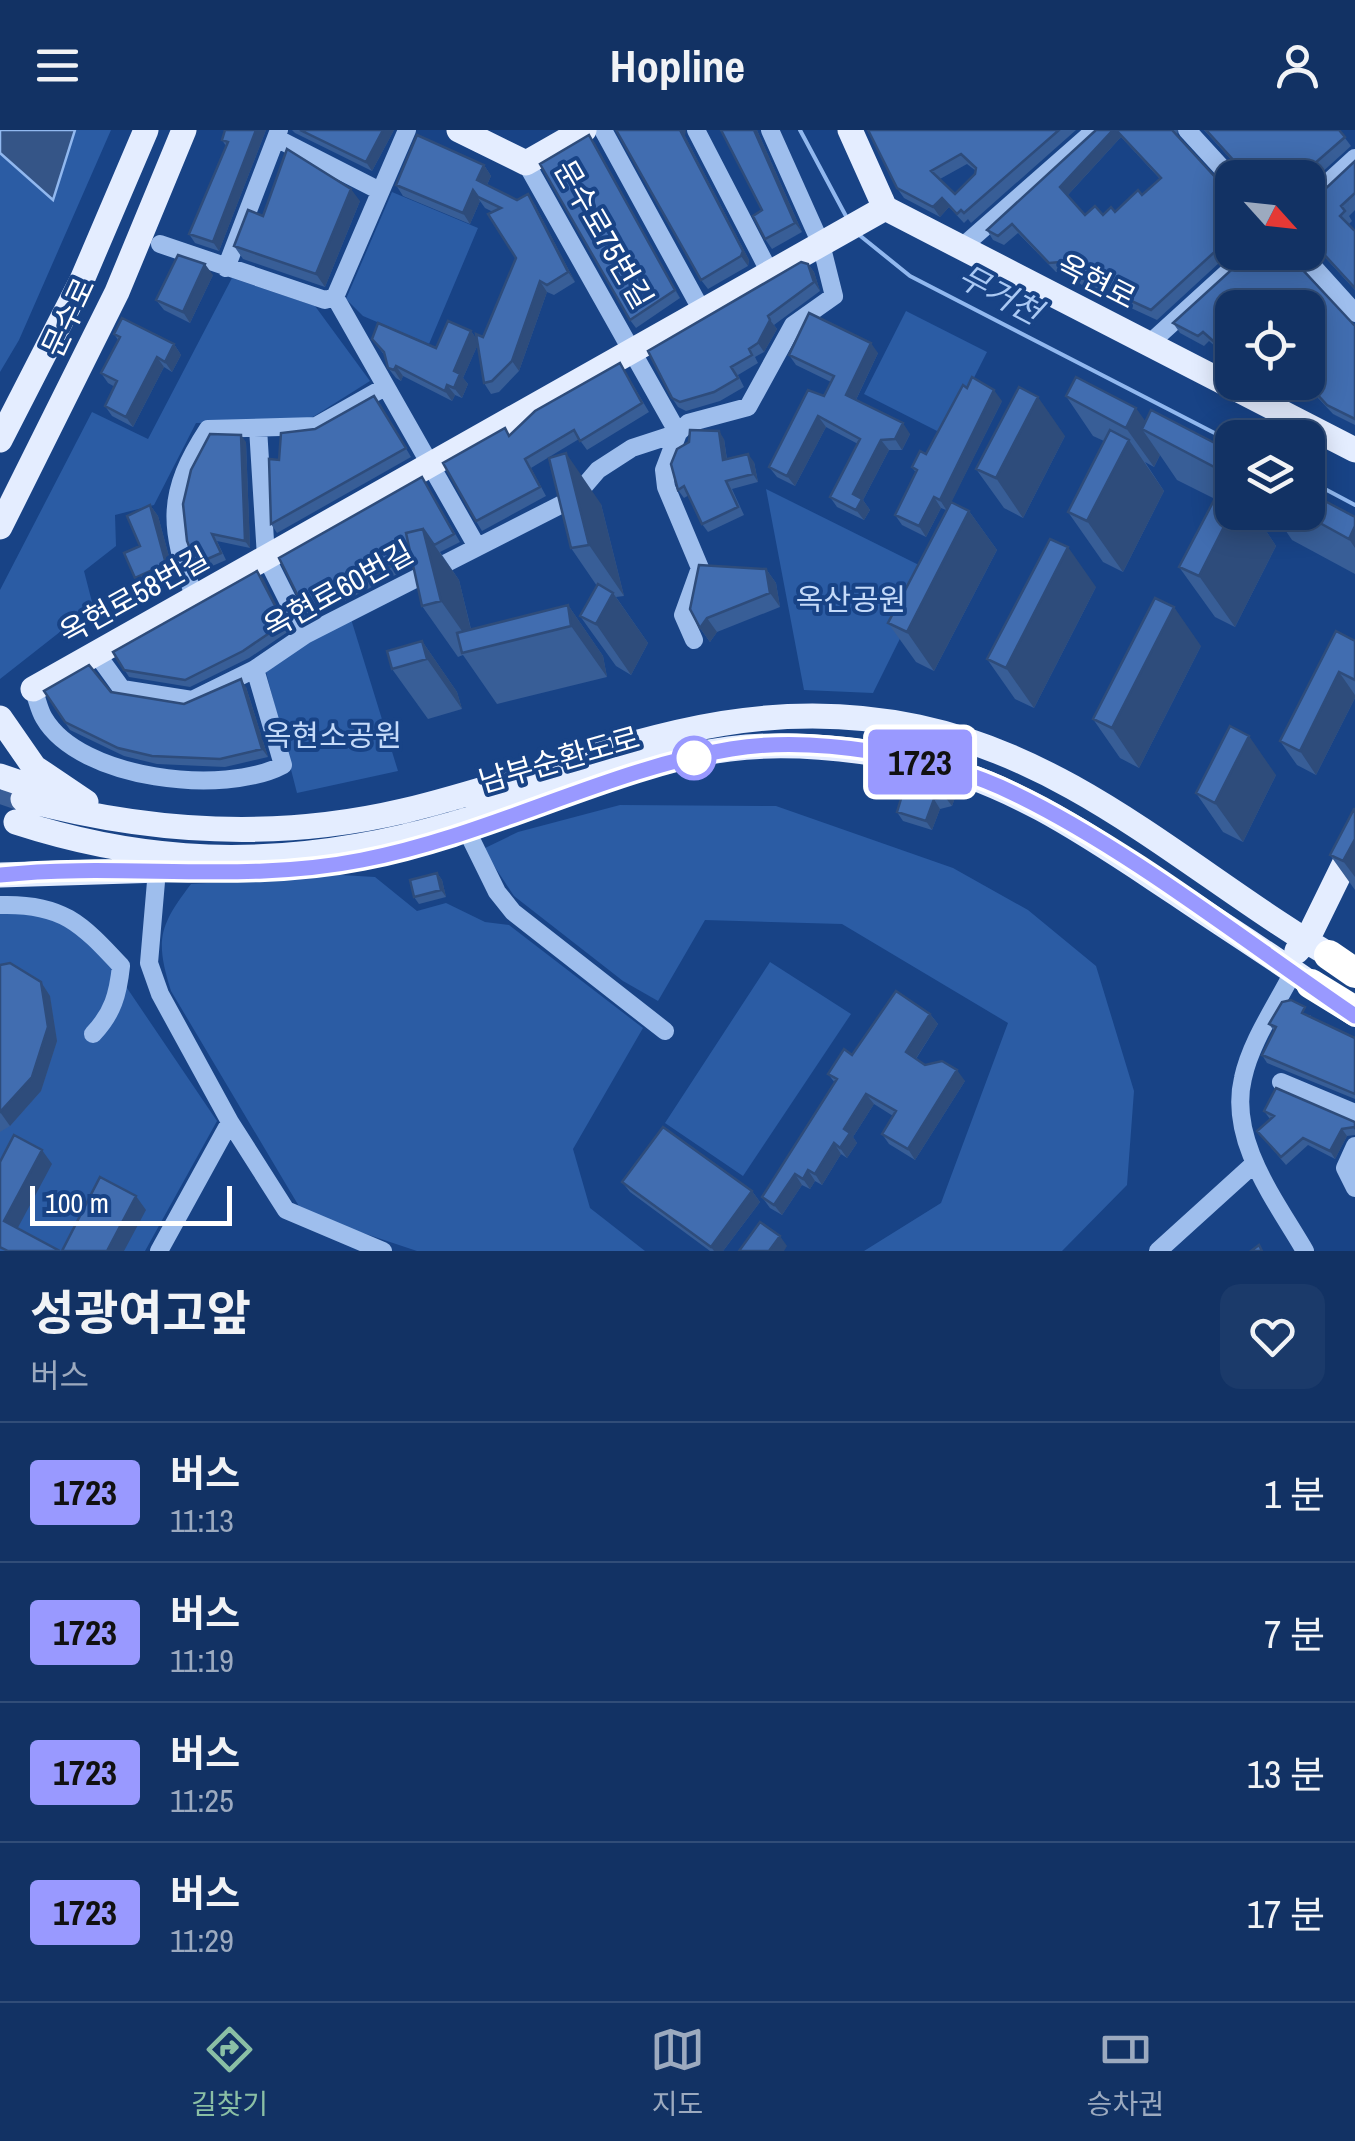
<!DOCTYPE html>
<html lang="ko">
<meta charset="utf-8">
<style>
:root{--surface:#123264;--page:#1b3a6a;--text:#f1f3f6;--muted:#9caabf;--line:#314d78;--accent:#8abfa5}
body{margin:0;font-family:"Archivo Narrow","Noto Sans KR",sans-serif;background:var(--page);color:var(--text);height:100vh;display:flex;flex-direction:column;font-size:38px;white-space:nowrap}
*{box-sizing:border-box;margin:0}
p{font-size:32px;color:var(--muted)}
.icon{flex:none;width:55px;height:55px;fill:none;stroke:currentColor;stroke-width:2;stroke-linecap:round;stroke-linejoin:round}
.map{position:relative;height:1121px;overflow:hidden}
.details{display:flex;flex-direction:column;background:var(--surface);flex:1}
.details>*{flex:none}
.badge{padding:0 20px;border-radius:8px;font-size:35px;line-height:65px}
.needle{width:65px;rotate:117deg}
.controls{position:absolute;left:1215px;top:30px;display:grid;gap:20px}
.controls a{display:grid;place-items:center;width:110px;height:110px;border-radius:20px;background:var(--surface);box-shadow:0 5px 25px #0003,0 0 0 2px var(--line);font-size:50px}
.scale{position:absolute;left:30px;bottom:25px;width:202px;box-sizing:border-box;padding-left:10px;border:5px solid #fff;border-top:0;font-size:28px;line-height:35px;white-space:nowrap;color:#fff;-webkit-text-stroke:8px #184386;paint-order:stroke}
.map>.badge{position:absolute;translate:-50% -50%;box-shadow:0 0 0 5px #fff}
.round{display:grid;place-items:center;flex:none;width:105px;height:105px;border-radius:20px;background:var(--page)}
.head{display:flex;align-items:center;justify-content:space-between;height:170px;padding:0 30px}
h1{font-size:48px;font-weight:700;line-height:75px}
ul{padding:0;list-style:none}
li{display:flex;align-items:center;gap:30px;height:140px;padding:0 30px;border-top:2px solid var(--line)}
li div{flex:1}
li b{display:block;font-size:38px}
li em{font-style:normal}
li .badge{min-width:110px;font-weight:700;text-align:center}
header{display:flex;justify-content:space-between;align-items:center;height:130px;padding:0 30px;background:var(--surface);font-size:45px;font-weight:700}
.tab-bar{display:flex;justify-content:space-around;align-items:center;height:140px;border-top:2px solid var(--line);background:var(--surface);font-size:28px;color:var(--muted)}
.tab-bar a{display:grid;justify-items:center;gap:5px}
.tab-bar .current{color:var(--accent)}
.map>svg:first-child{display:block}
.green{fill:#2b5ca4}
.water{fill:#355587;stroke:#91b8ef;stroke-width:2.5}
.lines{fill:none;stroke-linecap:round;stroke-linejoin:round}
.stream{stroke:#91b8ef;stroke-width:4}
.major-tunnel{stroke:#3b5f98;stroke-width:25;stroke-dasharray:25 12;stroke-linecap:butt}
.minor{stroke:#9ebeed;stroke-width:18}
.major{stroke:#e4edff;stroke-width:25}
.highway{stroke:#fff;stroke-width:30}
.wall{fill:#385e97;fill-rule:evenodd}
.shaded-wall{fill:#2e4c7b}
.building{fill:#416db0;stroke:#2e4c7b;stroke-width:2.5;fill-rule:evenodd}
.line-casing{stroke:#fff;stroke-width:22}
.line{stroke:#99f;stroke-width:15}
.stop-dot{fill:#fff;stroke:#99f;stroke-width:5}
.labels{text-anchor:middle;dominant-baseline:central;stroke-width:8;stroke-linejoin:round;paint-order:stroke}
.street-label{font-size:30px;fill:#fff;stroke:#184386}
.park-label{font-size:30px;fill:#c4daf9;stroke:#184386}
.water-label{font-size:32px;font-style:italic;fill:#aac9f4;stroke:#184386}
</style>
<header><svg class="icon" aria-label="menu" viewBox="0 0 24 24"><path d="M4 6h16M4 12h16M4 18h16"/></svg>Hopline<svg class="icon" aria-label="person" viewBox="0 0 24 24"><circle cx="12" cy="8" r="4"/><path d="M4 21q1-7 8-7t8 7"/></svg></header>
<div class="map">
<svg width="1355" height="1121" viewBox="0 0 1355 1121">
<rect width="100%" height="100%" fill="#184386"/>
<path class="green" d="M0,0H111L19,210L0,242Z
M392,62L478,98L429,214L363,186L346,169Z
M232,148L315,176L370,251L308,290L196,293L154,375L115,385L116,416L84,441L93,476L0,549V460L92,282L148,309Z
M906,181L987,222L945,305L864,264Z
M766,359L933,442L873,563L804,560Z
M351,489L398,641L297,663L266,542L311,510Z
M620,675L776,676L953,738L1028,780L1096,836L1134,961L1127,1055L1062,1121H864L941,1073L1008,893L842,794L705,790L658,871L623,851L514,766L483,719L518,702Z
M341,745L375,747L417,781L446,773L485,792L509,795L643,898L573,1019L590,1078L645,1121H417L303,1083L171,861C155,810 159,796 191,754Z
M0,780L64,789L104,824L217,991L145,1121H0Z
M770,832L851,884L743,1046L665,993Z"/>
<path class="water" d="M0,0H75L53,70L0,23Z"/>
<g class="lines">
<path class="stream" d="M800,0L847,88
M858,104L910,146L1232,312
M1308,350L1355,375"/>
<path class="major-tunnel" d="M0,661L23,669"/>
<path class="minor" d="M603,0L702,181
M696,0L770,143
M1187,0L1232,49
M276,8L380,61
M526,33L678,303
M1308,71L1355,28
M160,114L325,170L335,167L476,415
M962,117L1095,0
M1300,122L1355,183
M226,138L279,0
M335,167L407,0
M1149,214L1250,122
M258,298L266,427L305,505
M678,303L664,340L666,357L700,438L683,485L694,510
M195,468C168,397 166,363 208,299L316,296L385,257
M96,523L122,559L192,570L255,539L305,505L574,368L598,340L632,318L678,303L688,293L748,277L793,195L834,166L821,114L770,0
M33,559C37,568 39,580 44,588C80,650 225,666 283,635L255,539
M468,703L497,762L513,782L665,901
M157,740L149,833L160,864L230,992L286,1080L383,1121
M0,775C62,773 81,793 121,836C118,864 113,883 93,904
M1293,842C1276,876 1251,911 1243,948C1228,1010 1276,1071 1305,1121
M1281,952L1355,983
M1355,1016L1345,1038L1355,1058
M159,1121L230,992
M1158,1121L1255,1033"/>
<path class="major" d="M459,0L526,33L584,0
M850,0L885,78L1355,320
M0,310L82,150L146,0
M0,397L117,162L184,0
M33,559L885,78
M0,588L34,637L86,672
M0,646L50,663
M23,669C149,703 275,711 403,681C584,638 725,556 918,597C1083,632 1202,753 1345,834
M16,692C130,729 239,737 358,716C484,695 602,636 729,619C790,611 857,619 917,631C1014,652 1095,710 1177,764C1227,798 1278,830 1327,865
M0,745L161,740
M1297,821L1307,810L1355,712"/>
<path class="highway" d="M1329,825L1355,843
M1311,854L1355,881"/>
</g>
<path class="wall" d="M266,0L219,121L195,113L189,104L226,16L222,10Z
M292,0H394L372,41L295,3Z
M721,0H757L802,102L772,119L765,109L762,80Z
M868,0H1076L971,93L968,89L964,93L949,77L940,87L904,68L897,58ZM967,34L976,41L975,44L955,64L940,49Z
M1096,0H1178L1177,6L1217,49H1232V121L1157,190L1083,156L1066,142H1056L1018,103L1004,115L993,110L987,100ZM1121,7L1160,49L1142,65L1115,82L1103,85H1085L1067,66Z
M1204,0H1339L1351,16L1308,55V48H1234L1238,42L1236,35Z
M589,5L680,168L636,198L630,190Z
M685,6L749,130L748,136L708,159L701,150Z
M1355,31V80L1349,86L1352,91L1348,95L1355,101V160L1308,109V75Z
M484,35L491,46L487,55L517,70L528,64L535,75L575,152L554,165L547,162L519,241L499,262L491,264L484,253L478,214L463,248L468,254L462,268L455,265L452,271L403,246L401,251L396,248L388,238L385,226L372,209L436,218L471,201L477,210L483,207L516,128L493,82L485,78L480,71L470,94L403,66L396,55Z
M360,71L325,157L243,129L234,116L263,86Z
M1290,127L1355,196V295L1333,284L1304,253L1293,264L1279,252H1308L1232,178V231L1209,211L1204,216L1180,203L1173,193Z
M808,134L814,142L820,161L774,195L777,199L764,222L755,227L758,233L738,245L744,257L720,271L686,281L678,277L672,268Z
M213,145L190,193L164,180L156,170Z
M114,204L174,214L181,225L172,242L164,237L133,297L112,286L105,276L115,257L108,253L101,243L118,210Z
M878,223L856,270L910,304L902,320H889L863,370L870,380L864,390L837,377L830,367L858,314L826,297L795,356L777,347L769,337L824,266L831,252L796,235L789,225Z
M620,233L649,282L587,320L579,309L531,338L546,366L482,401L476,391L510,305Z
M1066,266L1146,291L1232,322V382L1259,390L1276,416L1235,497L1215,487L1179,437L1215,369L1177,350L1160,325L1154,337L1145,332L1164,361L1123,442L1103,432L1068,382L1104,311L1093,306Z
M1002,271L951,372L969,381L997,420L934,541L916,532L888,493L946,380L941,378L926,407L902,395L895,385L916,343L912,337L926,324Z
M380,274L411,327L277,403L271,394L279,330L315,299Z
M1065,306L1023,388L1004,378L976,339Z
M724,309L727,329L754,332L758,352L732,359L744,385L708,402L702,394L689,365L684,368L678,360Z
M246,312L250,418L217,411L226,430L201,441L196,434Z
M427,355L460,412L440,422L459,450L471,499L568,475L603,526L607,547L497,574L463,525L458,527L422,476L413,436L311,488L305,480Z
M601,374L624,466L616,467L648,513L631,545L616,536L580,486L597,456L571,418Z
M150,375L158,386L174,445L142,459L135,448Z
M1273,382H1308L1355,387V444L1292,410Z
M766,439L776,453L780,477L717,502L710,512L700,498L690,479Z
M257,441L289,501L249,528L190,557L129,547L113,522Z
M1096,457L1034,578L1015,569L987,529Z
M422,511L457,562L462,579L428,589L392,539Z
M1355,511V568L1316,645L1297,635L1280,611Z
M1201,516L1139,638L1120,628L1093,589Z
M246,557L268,627L225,637L157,634L124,626L70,600L44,561L111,562L184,574Z
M1276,645L1243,712L1223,702L1196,663Z
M894,651L956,665L952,676L940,679L932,700L903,691L897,682L903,662Z
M1355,679V760L1330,725Z
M437,743L442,750L446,767L419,774L414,767Z
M0,835L41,852L50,866L57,911L41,961L10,996L0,1002Z
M930,884L938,894L916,929L925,935L965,951L915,1030L889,1014L882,1004L893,986L874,974L853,1007L857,1013L847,1028L841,1024L822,1055L815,1051L810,1059L802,1055L782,1085L770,1078L762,1067L835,953L828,944L852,925Z
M1311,885L1310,887L1355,908V969L1267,933L1262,925L1274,901L1269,894Z
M1264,981L1355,992V1005L1347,1006L1335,1029L1308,1015L1286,1035L1257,1001L1270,989Z
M622,1052L752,1061L760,1072L723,1121H710L630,1062Z"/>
<path class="shaded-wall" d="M256,0H266L219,121L213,112Z
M383,0H394L372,41L366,32Z
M680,0H686L685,6L749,130L748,136L741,126Z
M754,0H757L802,102L795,93Z
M1113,0H1116L1121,7L1066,67L1060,57Z
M589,5L595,13L680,168L675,160Z
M484,35L491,46L484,61L477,50Z
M351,59L360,71L325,157L316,144Z
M473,60L480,71L470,94L463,83Z
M528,64L535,75L575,152L568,142Z
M942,68L949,77L940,87L933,77Z
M205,134L213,145L190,193L183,182Z
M808,134L814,142L820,161L814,152Z
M540,151L547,162L519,241L512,231Z
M770,190L777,199L764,222L758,213Z
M471,201L479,212L463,248L468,254L462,268L454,258V241Z
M871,213L878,223L853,276L846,265Z
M174,214L181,225L172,242L165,232Z
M157,227L164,237L133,297L126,287Z
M396,236L403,246L401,251L394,240Z
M447,255L455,265L452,271L445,261Z
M994,260L1002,271L947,381L940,370Z
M1038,267L1065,306L1023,388L996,348Z
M1136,278L1156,306L1142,299L1160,325L1154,337L1126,298Z
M818,286L826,297L795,356L787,346Z
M903,293L910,304L902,320L895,309Z
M719,301L724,309L728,338L723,330Z
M241,305L246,312L250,418L245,411Z
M881,310L889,320L863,370L870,380L864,390L856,380L853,364Z
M1129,310L1164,361L1123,442L1087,391Z
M1232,322V356L1222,341Z
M566,323L601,374L624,466L589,415Z
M748,324L754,332L758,352L753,344Z
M934,367L941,378L926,407L919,396Z
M150,375L158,386L174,445L166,434Z
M969,381L997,420L934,541L907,502Z
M1232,382H1263L1259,390L1276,416L1235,497L1199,446Z
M1355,396V418L1349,409Z
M423,399L459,450L476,521L441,471Z
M1068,417L1096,457L1034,578L1006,538Z
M766,439L776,453L780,477L770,463Z
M257,441L263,448L289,501L284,493Z
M613,463L648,513L631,545L596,494Z
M568,475L603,526L607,547L571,496Z
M1174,477L1201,516L1139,638L1112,598Z
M707,488L717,502L710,512L700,498Z
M422,511L457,562L462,579L427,529Z
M1339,542L1355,565V568L1316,645L1300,621Z
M241,549L246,557L268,627L262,619Z
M1249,606L1276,645L1243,712L1215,673Z
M949,656L956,665L952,676L945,667Z
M934,669L940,679L932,700L926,691Z
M1355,709V747L1343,731Z
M437,743L442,750L446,767L441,760Z
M41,852L50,866L57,911L41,961L10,996L0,982Z
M930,884L938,894L913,933L906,922Z
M957,940L965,951L915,1030L908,1019Z
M866,964L874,974L853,1007L857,1013L847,1028L840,1018L844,999Z
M1342,999L1347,1006L1335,1029L1330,1021Z
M834,1013L841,1024L822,1055L815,1044Z
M42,1020L52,1034L14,1105L4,1091Z
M808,1040L815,1051L810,1059L803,1049Z
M795,1044L802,1055L782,1085L774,1075Z
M752,1061L760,1072L723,1121H714L711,1117Z
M136,1066L146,1080L124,1121H107Z
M780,1106L787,1116L784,1121H769Z"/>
<path class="building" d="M225,0H256L213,112L189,104L228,12L222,10Z
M300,0H383L366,32Z
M616,0H680L743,121L741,126L701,150Z
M721,0H754L795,93L765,109L753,86L762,80Z
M868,0H1059L964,83L961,80L957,84L942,68L933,77L897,58ZM961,24L976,38L975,44L955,64L931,41Z
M1096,0H1113L1060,57L1085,85L1095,76L1103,85L1111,77L1115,82L1138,60L1142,65L1161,48L1116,0H1172L1217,49H1232V106L1151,180L1077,146L1060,132L1049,133L1012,94L998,106L987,100Z
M1206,0H1339L1345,7L1298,48H1234L1238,42L1235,32Z
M417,5L484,35L477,50L517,70L528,64L568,142L547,155L540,151L512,231L492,251L484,253L476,204L483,207L516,128L488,84L501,78L478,67L473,60L463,83L396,55Z
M589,5L675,160L630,190L540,34Z
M287,19L351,59L316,144L234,116L248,80L263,86Z
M1355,31V63L1341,76L1345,81L1340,86L1355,101V158L1308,107V75Z
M1251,122H1286L1355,196V289L1327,275L1306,252H1308V178H1232V225L1228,224L1203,202L1198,206L1173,193Z
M178,125L205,134L183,182L156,170Z
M801,132L808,134L814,152L768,186L770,190L758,213L749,219L752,225L731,237L738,248L714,262L680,272L672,268L648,221Z
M809,183L871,213L846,265L903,293L895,309L881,310L853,364L862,369L856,380L830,367L860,309L818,286L787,346L769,337L808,260L824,266L834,246L789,225Z
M122,188L174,214L165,232L157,227L126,287L105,276L117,251L101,243L120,207L114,204Z
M448,191L471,201L454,241L460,244L454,258L447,255L445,261L396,236L394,240L388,238L384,222L372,209L378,193L436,218Z
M620,233L642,273L580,311L574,300L525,329L540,357L476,391L443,333L505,298L509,306L535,281Z
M972,247L994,260L940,370L934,367L919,396L895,385L917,340L912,337L920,321L926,324L963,255L967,258Z
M1076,247L1136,278L1126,298L1066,266Z
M1019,257L1038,267L996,348L976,339Z
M374,266L406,318L271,394L269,329L279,330L281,303L315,299Z
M1151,280L1232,322L1222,341L1142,299Z
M690,300L719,301L723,330L748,324L753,344L726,351L738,377L702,394L684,356L678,360L671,334L677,319L689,312Z
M1110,300L1129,310L1087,391L1068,382Z
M210,304L241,305L245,411L212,404L221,423L196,434L187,411L183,374L191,340Z
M566,323L589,415L571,418L549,328Z
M422,347L454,404L434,415L423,399L406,403L411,426L305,480L279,428Z
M1222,355L1232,361V381L1199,446L1179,437Z
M1308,362L1355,387V396L1349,409L1300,382H1308Z
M951,372L969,381L907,502L888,493Z
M150,375L166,434L135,448L124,423L140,416L127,386Z
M423,399L441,471L422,476L406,403Z
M1050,409L1068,417L1006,538L987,529Z
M699,435L766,439L770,463L707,488L700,498L690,479Z
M257,441L284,493L243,521L185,550L124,540L113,522Z
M598,454L613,463L596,494L580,486Z
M1155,468L1174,477L1112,598L1093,589Z
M568,475L571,496L462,523L457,503Z
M1336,501L1355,511V550L1339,542L1300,621L1280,611Z
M422,511L427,529L392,539L387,521Z
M89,535L111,562L184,574L241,549L262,619L220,629L152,626L118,618L65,592L44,561Z
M1230,596L1249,606L1215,673L1196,663Z
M900,643L949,656L945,667L934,669L926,691L897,682L904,659L894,651Z
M1354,679H1355V709L1343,731L1330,725Z
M437,743L441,760L414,767L410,750Z
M10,833L41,852L48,897L32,947L0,982V835Z
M896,861L930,884L906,922L925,935L942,931L957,940L908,1019L882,1004L896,981L866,964L844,999L850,1003L840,1018L834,1013L815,1044L808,1040L803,1049L795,1044L774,1075L762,1067L837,949L828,944L844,919L852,925Z
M1291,870L1305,877L1302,883L1355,908V964L1262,925L1276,897L1269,894L1282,872Z
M1276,958L1355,992V998L1354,997L1342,999L1330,1021L1303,1008L1281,1027L1257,1001L1274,986L1264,981Z
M663,997L752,1061L711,1117L622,1052Z
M14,1005L42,1020L4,1091L60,1121H8L0,1117V1032Z
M100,1047L136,1066L107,1121H62Z
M760,1092L780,1106L769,1121H739Z
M1259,1115L1262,1121H1251Z"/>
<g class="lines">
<g class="line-casing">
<path id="line" d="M0,745C121,732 242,754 362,730C488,706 609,639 731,619C814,605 938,626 1013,663C1129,719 1247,813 1355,886"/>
</g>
<use href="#line" class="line"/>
</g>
<circle class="stop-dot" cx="694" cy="628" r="20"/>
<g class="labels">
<g class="street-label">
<text transform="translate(604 104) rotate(60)">문수로75번길</text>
<text transform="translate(1097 151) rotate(27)">옥현로</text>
<text transform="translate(68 187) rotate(-65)">문수로</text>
<text transform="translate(338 459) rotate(-29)">옥현로60번길</text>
<text transform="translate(134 465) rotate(-29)">옥현로58번길</text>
<text transform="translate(559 629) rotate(-16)">남부순환도로</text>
</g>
<g class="park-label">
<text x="851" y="469">옥산공원</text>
<text x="333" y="605">옥현소공원</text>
</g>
<g class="water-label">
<text transform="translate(1000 164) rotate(28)">무거천</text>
</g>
</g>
</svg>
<div class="controls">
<a><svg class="needle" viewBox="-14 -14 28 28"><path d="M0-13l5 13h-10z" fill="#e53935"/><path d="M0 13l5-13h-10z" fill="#9caabf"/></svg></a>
<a><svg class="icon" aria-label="locate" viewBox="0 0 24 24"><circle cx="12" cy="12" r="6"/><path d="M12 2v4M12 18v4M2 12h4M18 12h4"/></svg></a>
<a><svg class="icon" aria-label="layers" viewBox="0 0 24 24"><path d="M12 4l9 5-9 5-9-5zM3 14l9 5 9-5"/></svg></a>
</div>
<div class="scale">100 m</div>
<b class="badge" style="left:920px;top:632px;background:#99f;color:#111">1723</b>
</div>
<section class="details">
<div class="head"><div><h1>성광여고앞</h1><p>버스</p></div><a class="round"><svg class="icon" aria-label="heart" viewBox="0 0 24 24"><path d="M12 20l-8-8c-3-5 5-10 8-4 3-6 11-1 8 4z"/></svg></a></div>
<ul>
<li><span class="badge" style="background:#99f;color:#111">1723</span><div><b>버스</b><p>11:13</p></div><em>1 분</em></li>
<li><span class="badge" style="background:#99f;color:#111">1723</span><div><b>버스</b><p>11:19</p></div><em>7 분</em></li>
<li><span class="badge" style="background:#99f;color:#111">1723</span><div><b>버스</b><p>11:25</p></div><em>13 분</em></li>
<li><span class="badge" style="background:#99f;color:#111">1723</span><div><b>버스</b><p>11:29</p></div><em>17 분</em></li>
</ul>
</section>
<nav class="tab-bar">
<a class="current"><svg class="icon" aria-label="directions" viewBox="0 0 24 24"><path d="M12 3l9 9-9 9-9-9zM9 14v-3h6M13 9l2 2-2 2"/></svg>길찾기</a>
<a><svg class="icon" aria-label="map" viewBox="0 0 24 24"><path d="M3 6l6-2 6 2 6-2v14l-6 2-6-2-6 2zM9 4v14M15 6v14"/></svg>지도</a>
<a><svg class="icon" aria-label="tickets" viewBox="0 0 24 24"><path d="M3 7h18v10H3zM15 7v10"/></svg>승차권</a>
</nav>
